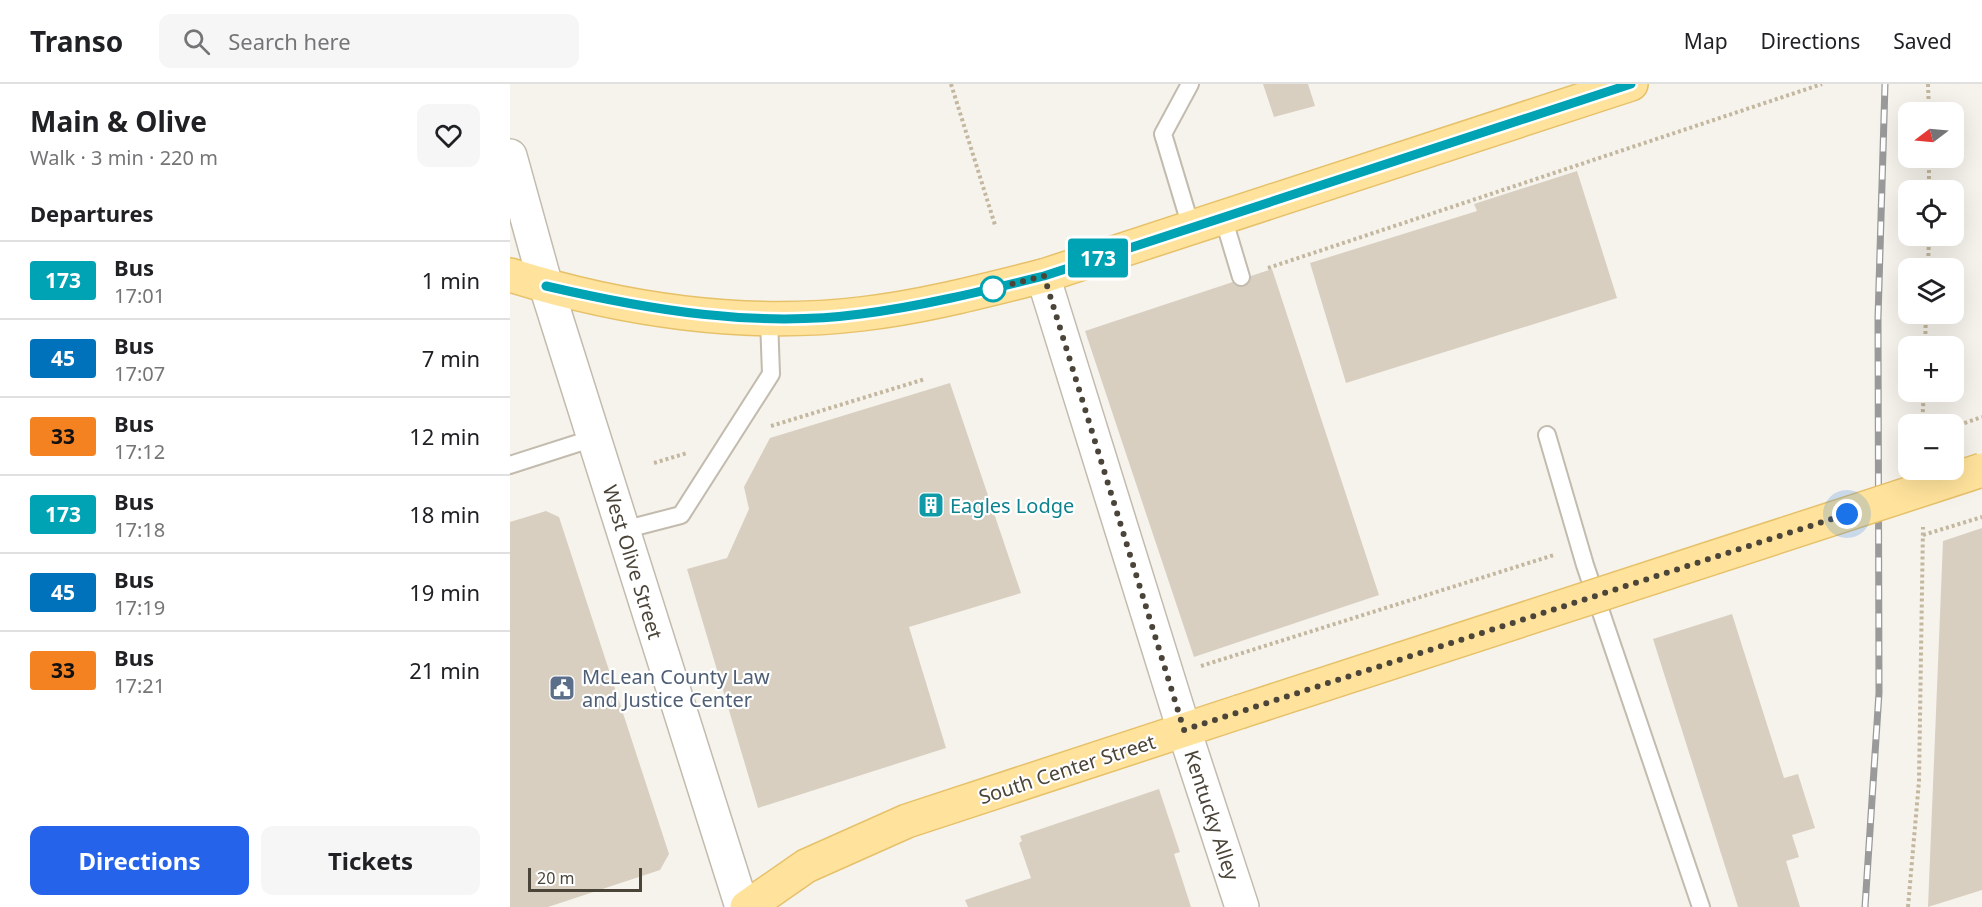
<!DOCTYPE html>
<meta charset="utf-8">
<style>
:root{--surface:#fff;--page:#f6f6f6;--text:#202124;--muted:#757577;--line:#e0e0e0;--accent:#2563eb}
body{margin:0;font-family:"Noto Sans",sans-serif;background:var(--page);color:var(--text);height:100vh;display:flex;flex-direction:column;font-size:22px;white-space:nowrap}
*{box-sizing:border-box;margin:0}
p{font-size:20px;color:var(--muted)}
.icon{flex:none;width:33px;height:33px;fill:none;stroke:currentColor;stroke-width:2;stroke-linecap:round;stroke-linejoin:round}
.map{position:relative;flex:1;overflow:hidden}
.details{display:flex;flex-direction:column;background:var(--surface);width:510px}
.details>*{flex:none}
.badge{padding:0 12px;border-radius:4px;font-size:21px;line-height:39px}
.needle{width:39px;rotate:254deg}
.tools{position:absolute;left:1388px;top:18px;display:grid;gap:12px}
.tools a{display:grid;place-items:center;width:66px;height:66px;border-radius:12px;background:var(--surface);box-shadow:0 6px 24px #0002;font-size:30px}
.scale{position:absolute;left:18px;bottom:15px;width:114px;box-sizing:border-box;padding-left:6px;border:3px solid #4b4439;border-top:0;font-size:16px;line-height:21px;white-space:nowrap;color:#4b4439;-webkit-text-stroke:4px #fff;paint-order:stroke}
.you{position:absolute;width:30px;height:30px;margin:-15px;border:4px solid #fff;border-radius:50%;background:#1a73e8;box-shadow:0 0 0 9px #1a73e833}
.map>.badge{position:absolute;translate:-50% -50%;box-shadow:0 0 0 3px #fff}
h2{padding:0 30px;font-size:22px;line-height:54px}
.round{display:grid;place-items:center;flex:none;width:63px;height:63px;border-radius:12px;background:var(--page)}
.headline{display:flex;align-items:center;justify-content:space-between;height:102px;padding:0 30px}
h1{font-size:28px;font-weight:700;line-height:45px}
.button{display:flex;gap:12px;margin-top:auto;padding:12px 30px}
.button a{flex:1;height:69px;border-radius:12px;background:var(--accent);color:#fff;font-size:24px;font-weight:700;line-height:69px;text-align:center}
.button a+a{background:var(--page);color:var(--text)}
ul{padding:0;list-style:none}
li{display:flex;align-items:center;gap:18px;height:78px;padding:0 30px;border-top:2px solid var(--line)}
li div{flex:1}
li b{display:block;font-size:22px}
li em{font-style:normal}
li .badge{min-width:66px;font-weight:700;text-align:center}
header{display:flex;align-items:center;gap:36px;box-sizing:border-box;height:84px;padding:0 30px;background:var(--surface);border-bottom:2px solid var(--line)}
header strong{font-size:28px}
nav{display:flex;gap:33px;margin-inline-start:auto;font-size:21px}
.search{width:420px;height:54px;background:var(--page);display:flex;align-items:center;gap:15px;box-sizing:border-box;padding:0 21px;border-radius:12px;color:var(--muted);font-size:22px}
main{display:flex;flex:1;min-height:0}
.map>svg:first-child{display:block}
.building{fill:#d8cfc1}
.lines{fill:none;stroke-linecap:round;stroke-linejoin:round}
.lane-casing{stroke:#c2bbae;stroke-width:20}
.street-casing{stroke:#c2bbae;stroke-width:36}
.primary-casing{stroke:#e6c16a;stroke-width:36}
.path{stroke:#c4b79f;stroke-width:4;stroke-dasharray:3 3;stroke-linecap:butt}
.lane{stroke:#fff;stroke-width:16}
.street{stroke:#fff;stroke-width:33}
.primary{stroke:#ffe39c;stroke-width:33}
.rail-casing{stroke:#9a9a9a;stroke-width:7}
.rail{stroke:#fff;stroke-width:4.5;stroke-dasharray:14;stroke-linecap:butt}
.primary-bridge-casing{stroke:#e6c16a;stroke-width:36;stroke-linecap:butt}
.primary-bridge{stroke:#ffe39c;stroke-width:33}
.line-casing{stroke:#fff;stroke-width:14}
.line{stroke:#00a3b4;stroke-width:9}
.walk{stroke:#4b4439;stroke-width:6;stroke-dasharray:0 10.8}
.stop-dot{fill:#fff;stroke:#00a3b4;stroke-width:3}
.labels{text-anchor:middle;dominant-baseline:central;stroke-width:4.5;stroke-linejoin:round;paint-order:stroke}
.culture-label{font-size:20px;fill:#0d838f;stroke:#fff;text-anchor:start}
.street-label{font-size:20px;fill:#4b4439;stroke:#fff}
.service-label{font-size:20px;fill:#4e5e75;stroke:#fff;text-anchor:start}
</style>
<header>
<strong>Transo</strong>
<div class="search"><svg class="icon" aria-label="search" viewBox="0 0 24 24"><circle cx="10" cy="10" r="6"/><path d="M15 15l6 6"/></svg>Search here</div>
<nav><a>Map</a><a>Directions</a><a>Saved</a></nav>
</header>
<main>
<section class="details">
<div class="headline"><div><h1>Main &amp; Olive</h1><p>Walk · 3 min · 220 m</p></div><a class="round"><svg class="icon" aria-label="heart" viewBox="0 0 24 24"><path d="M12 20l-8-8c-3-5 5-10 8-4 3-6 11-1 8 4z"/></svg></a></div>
<h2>Departures</h2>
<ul>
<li><span class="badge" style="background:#00a3b4;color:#fff">173</span><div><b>Bus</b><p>17:01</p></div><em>1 min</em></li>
<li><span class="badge" style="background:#0072bc;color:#fff">45</span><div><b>Bus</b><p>17:07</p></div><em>7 min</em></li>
<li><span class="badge" style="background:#f58220;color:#111">33</span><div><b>Bus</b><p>17:12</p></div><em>12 min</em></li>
<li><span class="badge" style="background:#00a3b4;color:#fff">173</span><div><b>Bus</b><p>17:18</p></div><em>18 min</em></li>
<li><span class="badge" style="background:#0072bc;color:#fff">45</span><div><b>Bus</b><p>17:19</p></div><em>19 min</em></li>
<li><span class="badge" style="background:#f58220;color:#111">33</span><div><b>Bus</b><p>17:21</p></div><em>21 min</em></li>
</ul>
<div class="button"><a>Directions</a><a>Tickets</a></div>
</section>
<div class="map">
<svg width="1472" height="823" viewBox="0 0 1472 823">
<rect width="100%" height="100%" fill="#f6f3ec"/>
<path class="building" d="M753,0H798L805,22L764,33Z
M1067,87L1107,214L836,299L800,179L967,127L964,120Z
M762,185L869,511L684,573L575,247Z
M440,299L511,509L399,543L436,664L248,724L177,485L217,474L239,425L234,403L260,354Z
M36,427L49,433L159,770L150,786L38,823H0V438Z
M1472,444V806L1418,823L1433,457Z
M1222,530L1274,694L1288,690L1305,744L1282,751L1289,773L1276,777L1290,823H1228L1143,555Z
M649,705L670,768L664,770L681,823H458L455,816L521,794L509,759L512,757L510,752Z"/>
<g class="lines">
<g class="lane-casing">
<path id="lane" d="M680,0L653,50L681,143
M713,133L731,193
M1037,351L1075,481L1191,823
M0,381L84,354
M113,446L171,431L261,290L259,235"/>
</g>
<g class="street-casing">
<path id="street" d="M0,72L36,202L232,823
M533,192L674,646L732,823"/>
</g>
<g class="primary-casing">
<path id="primary" d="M0,191C112,226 234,244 351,230C413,223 473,207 533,192L1121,0
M237,823L296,782L397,737L729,628"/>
</g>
<path class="path" d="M441,0L485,141
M1418,0L1419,28
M1419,74V106
M758,184L1312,0
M1418,184L1419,152
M1415,262L1416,230
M1412,340L1414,308
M261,342L415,295
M1443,343L1472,333
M144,379L177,369
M1413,451L1472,433
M691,582L1044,471
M1398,823L1409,697L1413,443"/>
<use href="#lane" class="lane"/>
<use href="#street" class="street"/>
<use href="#primary" class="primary"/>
<g class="rail-casing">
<path id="rail" d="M1355,823L1369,609L1368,234L1375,0"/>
</g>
<use href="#rail" class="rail"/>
<g class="primary-bridge-casing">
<path id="primary-bridge" d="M729,628L1472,386"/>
</g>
<use href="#primary-bridge" class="primary-bridge"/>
</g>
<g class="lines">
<g class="line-casing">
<path id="line" d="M36,202C139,226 246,244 351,230C413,222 473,207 534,192L1121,0"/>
</g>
<use href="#line" class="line"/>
<path class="walk" d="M483,205L477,206L534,192L674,646L1337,430"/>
</g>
<defs>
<g id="building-square" transform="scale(1.35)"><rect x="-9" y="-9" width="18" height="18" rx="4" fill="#0f9aa8" stroke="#fff"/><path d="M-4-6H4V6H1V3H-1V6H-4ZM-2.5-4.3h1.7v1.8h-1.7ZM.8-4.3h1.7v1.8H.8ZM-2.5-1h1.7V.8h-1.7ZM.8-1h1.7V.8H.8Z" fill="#fff"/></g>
<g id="civic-square" transform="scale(1.35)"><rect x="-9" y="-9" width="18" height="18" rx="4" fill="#5c6f8a" stroke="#fff"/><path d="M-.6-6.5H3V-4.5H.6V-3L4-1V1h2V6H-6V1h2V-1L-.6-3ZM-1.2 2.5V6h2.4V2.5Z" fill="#fff"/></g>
</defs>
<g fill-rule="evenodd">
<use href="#building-square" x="421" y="421"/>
<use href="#civic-square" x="52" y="604"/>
</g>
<circle class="stop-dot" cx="483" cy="205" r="12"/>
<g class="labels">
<g class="culture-label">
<text x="440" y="421">Eagles Lodge</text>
</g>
<g class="street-label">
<text transform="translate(123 478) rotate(73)">West Olive Street</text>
<text transform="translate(557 685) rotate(-18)">South Center Street</text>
<text transform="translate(702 731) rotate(72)">Kentucky Alley</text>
</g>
<g class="service-label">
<text x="72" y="592">McLean County Law<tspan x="72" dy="23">and Justice Center</tspan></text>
</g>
</g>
</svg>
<div class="tools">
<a><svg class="needle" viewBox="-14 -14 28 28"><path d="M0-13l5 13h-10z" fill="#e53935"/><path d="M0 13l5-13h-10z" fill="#757577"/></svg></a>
<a><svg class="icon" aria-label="locate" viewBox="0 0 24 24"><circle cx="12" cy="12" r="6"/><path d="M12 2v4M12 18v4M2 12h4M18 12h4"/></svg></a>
<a><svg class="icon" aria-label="layers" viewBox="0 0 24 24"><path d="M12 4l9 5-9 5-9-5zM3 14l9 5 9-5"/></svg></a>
<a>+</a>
<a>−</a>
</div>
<div class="scale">20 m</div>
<div class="you" style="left:1337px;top:430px"></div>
<b class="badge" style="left:588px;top:174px;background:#00a3b4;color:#fff">173</b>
</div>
</main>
